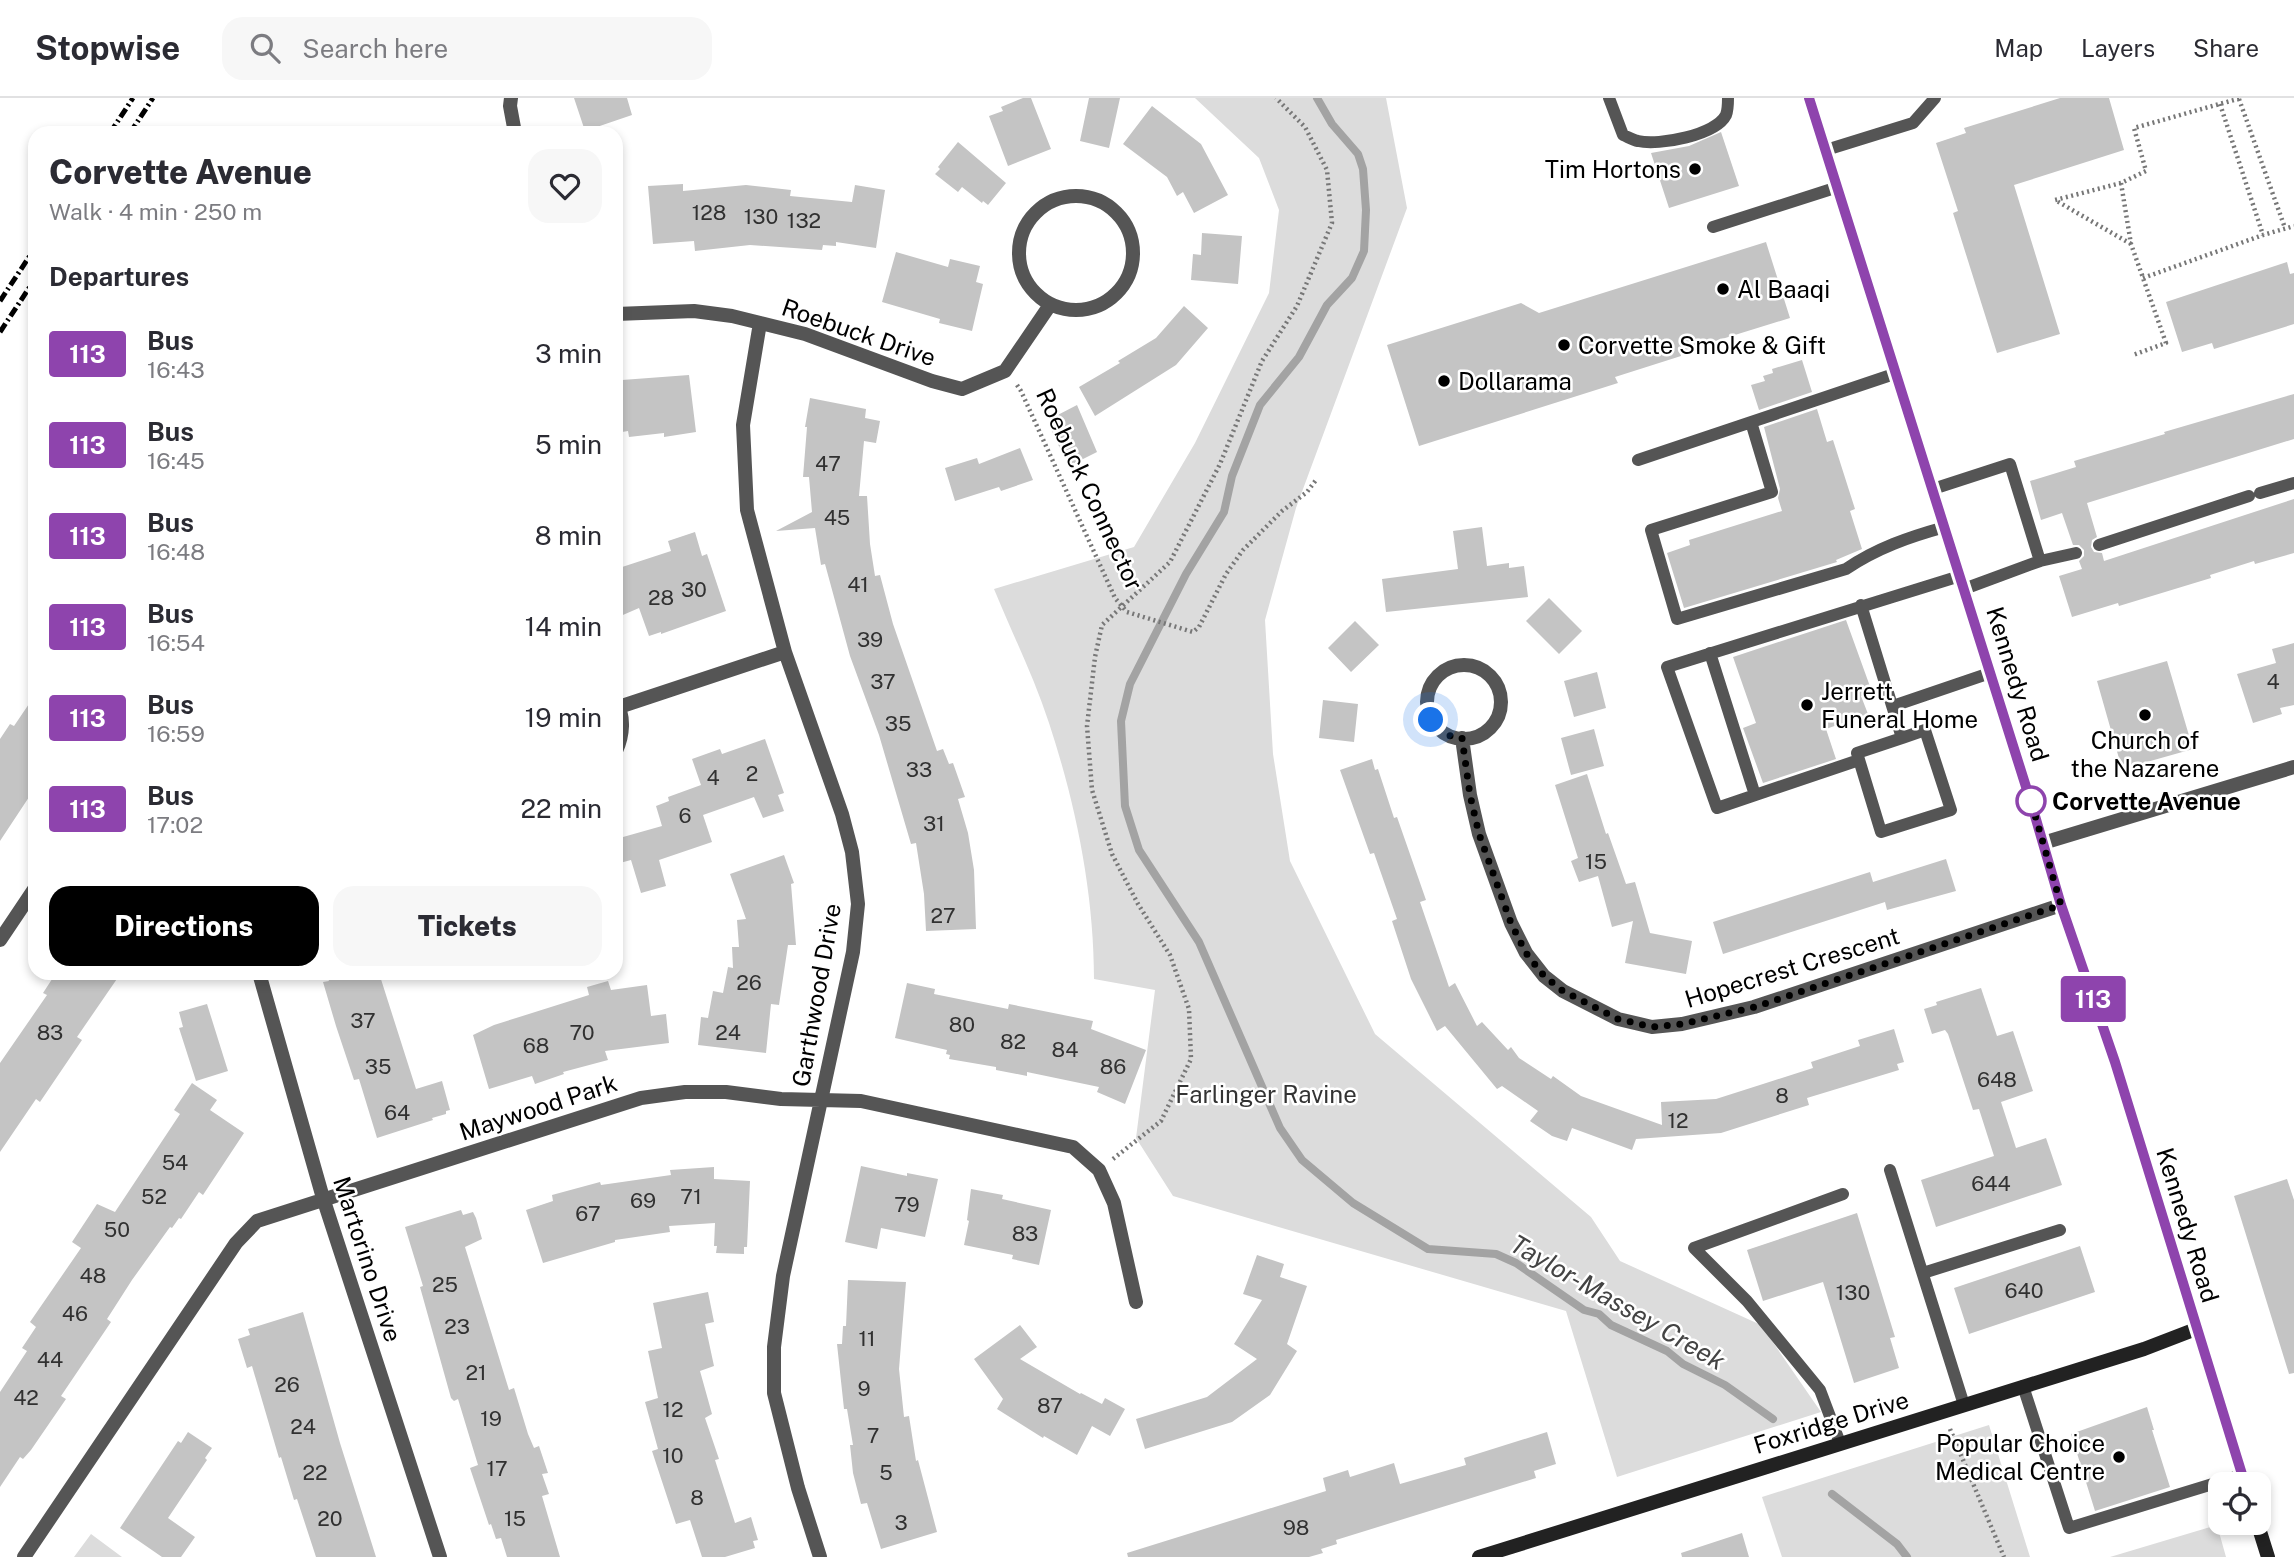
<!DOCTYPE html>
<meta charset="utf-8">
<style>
:root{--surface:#fff;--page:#f7f7f7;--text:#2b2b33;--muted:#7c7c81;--line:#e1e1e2;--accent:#000}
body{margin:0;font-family:"Public Sans",sans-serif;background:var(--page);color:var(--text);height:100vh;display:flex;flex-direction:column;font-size:26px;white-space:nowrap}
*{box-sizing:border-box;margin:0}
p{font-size:23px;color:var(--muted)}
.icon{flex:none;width:38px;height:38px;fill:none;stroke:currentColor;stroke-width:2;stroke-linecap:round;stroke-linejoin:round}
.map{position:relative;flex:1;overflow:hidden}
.side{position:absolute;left:28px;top:28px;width:595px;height:854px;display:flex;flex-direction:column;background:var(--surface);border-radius:21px;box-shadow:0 4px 10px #0003}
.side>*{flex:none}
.badge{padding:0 14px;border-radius:5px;font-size:24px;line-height:46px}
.tools{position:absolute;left:2208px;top:1374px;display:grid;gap:14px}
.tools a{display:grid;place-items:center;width:63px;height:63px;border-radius:14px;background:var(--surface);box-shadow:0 4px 10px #0003;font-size:35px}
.you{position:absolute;width:35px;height:35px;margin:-18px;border:5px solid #fff;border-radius:50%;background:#1a73e8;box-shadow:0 0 0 10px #1a73e833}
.map>.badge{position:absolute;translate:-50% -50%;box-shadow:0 0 0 4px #fff}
h2{padding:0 21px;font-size:26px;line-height:63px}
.round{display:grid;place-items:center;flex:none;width:74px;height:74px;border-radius:21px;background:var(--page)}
.headline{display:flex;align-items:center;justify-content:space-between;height:119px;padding:0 21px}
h1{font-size:33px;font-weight:800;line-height:52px}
.primary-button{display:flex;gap:14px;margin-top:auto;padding:14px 21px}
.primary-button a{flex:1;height:80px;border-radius:21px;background:var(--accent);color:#fff;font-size:28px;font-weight:800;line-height:80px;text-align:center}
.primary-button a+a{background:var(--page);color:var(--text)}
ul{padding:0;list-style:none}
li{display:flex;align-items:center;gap:21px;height:91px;padding:0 21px}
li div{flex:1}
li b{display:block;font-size:26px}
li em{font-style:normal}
li .badge{min-width:77px;font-weight:700;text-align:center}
header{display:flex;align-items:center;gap:42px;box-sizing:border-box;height:98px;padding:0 35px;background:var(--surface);border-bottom:2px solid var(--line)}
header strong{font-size:33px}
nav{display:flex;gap:38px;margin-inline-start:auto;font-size:24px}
.search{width:490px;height:63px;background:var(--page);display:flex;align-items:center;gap:18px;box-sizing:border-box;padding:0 24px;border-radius:21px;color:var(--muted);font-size:26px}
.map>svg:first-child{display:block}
.green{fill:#dcdcdc}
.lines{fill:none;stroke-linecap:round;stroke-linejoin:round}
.stream{stroke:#a3a3a3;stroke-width:8}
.building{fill:#c4c4c4}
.path{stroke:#777;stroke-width:4.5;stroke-dasharray:2 3.5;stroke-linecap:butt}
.lane{stroke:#555;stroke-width:12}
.street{stroke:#555;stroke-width:14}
.secondary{stroke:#222;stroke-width:14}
.rail{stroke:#000;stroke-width:5;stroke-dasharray:10 3.5 2 3.5;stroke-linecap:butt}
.line-casing{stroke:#fff;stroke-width:16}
.line{stroke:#8e44ad;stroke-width:10}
.walk{stroke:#000;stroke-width:7;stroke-dasharray:0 12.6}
.poi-dot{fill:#000;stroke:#fff;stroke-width:2.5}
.stop-dot{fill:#fff;stroke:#8e44ad;stroke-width:3.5}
.labels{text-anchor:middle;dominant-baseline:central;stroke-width:5;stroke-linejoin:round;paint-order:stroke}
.number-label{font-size:21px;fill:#313131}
.poi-label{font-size:24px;fill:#000;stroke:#fff;text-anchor:start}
.street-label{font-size:24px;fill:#000;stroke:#fff}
.stop-label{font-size:24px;font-weight:bold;fill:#000;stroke:#fff;text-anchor:start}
.park-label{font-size:24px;fill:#333;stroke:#fff}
.water-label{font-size:26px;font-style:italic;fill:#444;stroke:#fff}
</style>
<header>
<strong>Stopwise</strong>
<div class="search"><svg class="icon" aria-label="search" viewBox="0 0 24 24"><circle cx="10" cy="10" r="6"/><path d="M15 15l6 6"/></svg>Search here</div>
<nav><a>Map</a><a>Layers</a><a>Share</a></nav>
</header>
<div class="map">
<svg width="2294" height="1459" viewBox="0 0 2294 1459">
<rect width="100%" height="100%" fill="#fff"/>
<path class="green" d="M1195,0H1386L1407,110L1296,410L1265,522L1273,656L1290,763L1375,936L1591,1119L1620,1163L1761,1227L1821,1314L1617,1379L1566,1213L1173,1098L1136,1040L1155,892L1094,881C1094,795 1076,707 1049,625C1034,579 1012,535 994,491L1134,449L1195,345L1269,195L1279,112L1259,60Z
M1989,1327L2030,1459H1782L1762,1399Z
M2217,1427L2226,1459H2110Z
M91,1436L122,1459H74Z"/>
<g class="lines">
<path class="stream" d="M1317,0L1332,26L1358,56L1363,71L1366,112L1364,153L1352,180L1327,207L1299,259L1260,307L1232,378L1224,414L1186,476L1130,586L1121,623L1125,708L1139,752L1199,844L1280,1030L1302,1062L1353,1105L1428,1151L1496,1156L1516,1165L1584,1212L1599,1216L1611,1227L1667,1253L1683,1266L1725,1287L1773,1321
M1832,1396L1897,1446L1907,1459"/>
</g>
<path class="building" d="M574,0H627L632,17L585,33Z
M1023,0H1031L1051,51L1008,68L989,18L1003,13L1001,9Z
M1089,0H1120L1109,50L1080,43Z
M2060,0H2109L2124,52L2014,87L2060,236L1997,255L1953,115L1958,113L1936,45L1966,35L1964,30Z
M1152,8L1201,46L1228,97L1194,115L1183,94L1177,98L1167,79L1123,46Z
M1721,34L1739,88L1669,110L1651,55L1689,48Z
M958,44L1006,85L988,107L983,103L982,105L962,89L958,94L935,76L940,71L938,69Z
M683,86V93L746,87L791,92L790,98L852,104L855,87L885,92L876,150L836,144V148L823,147L822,152L750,147L695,153L694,143L653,146L648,88Z
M1202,135L1242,138L1238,186L1191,182L1193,156L1201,157Z
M1766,144L1790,220L1680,254L1681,258L1615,279L1618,285L1419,348L1387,247L1521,205L1539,215Z
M896,154L948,169L950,161L980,168L976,184L983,186L972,233L939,225L940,221L882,204Z
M2287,164L2290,176L2294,175V226L2214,251L2212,245L2182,254L2166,204Z
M1184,208L1208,230L1176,267L1095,318L1079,289L1120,265L1118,263L1156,240Z
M1802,262L1812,294L1759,312L1751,287L1765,283L1763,278L1773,275L1772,271Z
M689,277L696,334L664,339V335L629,339L628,333L616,335V289L622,288V282Z
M2294,296V341L2087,405L2097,439L2092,442L2091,449L2094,454L2102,455L2104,463L2294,401V455L2255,466L2254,463L2210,477L2211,480L2119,508L2118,505L2072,519L2059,478L2082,471L2079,463L2084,458V452L2079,447H2073L2062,415L2041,422L2030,383L2076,369L2074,363L2165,336L2164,334Z
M810,300L866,311L865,320L880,323L876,345L864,343L859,398H867L870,446L875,478L880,477L893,526L937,653L943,651L949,666L953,665L965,699L958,701L968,735L974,772L976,831L926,833L924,796L916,745L911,746L879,637L850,558L825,466L821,467L815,430L776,433L812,414L809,379H803L807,329H805Z
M1077,307L1097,354L1071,367L1066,358L1064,359L1049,327L1052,326L1050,321Z
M1817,311L1827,344L1833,342L1855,411L1850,413L1862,451L1836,462L1837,464L1684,510L1667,455L1690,447L1689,442L1782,413L1778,400L1780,391L1764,329Z
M1020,350L1033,382L1001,393L999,389L955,403L945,370L977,360L979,366Z
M1482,429L1487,468L1509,465V470L1524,468L1528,499L1386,514L1382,481L1458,471L1453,433Z
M695,434L702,458L707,456L726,513L661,536V534L649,538L639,510L616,520V471L671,453L668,443Z
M1549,500L1582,533L1559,556L1526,523Z
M1846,522L1872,594L1861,598L1868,616L1826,631L1836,661L1763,685L1743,630L1756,625L1733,559Z
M1355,523L1379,547L1351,574L1328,550Z
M2294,545V607L2280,610L2282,616L2253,625L2237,576L2276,565L2272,551Z
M2167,563L2193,651L2122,671L2097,583Z
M1597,574L1606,610L1574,619L1564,583Z
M35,597V690L0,743V641L10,626L14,628Z
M1323,602L1358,606L1354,644L1319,640Z
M1594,631L1604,668L1571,677L1561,640Z
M765,641L784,695L778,697L784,713L763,720L754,699L703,717L712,744L659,762L666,788L641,795L631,762L616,766V741L662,728L656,708L669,703L668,699L701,687L692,661L720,651L722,656Z
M1372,661L1375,672L1378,671L1394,720L1397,719L1426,802L1420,804L1449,889L1455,885L1477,928L1482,924L1508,952L1511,949L1519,960L1551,981L1553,978L1581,998L1662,1027L1661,1004L1716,1001L1763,986L1813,970L1811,964L1860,948L1858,942L1894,931L1904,964L1897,966L1899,972L1807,1000L1809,1007L1721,1035L1636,1041L1632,1052L1572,1030L1567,1043L1552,1038L1530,1023L1538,1013L1502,988L1497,991L1445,928L1437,933L1411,881L1392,823L1397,821L1374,755L1370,756L1340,672Z
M1587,676L1606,736L1608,735L1626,786L1635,784L1650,835L1692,843L1686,876L1625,865L1633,823L1612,829L1598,778L1579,784L1571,763L1578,760L1555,687Z
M784,757L794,785L791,786L796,847H788L779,907L771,906L766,955L698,947L701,919L708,920L713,893L723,895L728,869L733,870L732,849H739L737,822L746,821L730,776Z
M1946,761L1956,793L1887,812L1885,804L1723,856L1713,824L1870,774L1873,784Z
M56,875H121L77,939L82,942L40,1004L36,1001L0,1054V965L47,897L43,895Z
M326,875H379L416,991L442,983L450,1012L446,1013V1016L432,1020L433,1022L377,1040L359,981L354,982L336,928L323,884L329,883Z
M608,883L611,892L647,887L651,918L666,916L669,945L605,953L608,962L563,974L564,976L535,986L532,978L489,991L473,937L494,927L589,897L587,889Z
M907,885L935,891L934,896L1008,911L1009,906L1093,923L1091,931L1146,952L1125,1006L1097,994L1099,989L1027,974V978L996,972V969L949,961L950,957L946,956L947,952L895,940Z
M1981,890L1997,938L2013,933L2033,993L2001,1004L2016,1050L2046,1040L2062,1087L1936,1129L1921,1082L1994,1058L1979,1011L1973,1012L1948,936L1945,932L1932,936L1924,911L1937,907L1936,904Z
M207,906L228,973L196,983L179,930L183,929L179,914Z
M192,985L217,1002L210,1012L244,1035L203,1097L199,1094L181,1121L179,1120L172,1130L170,1129L132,1182L107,1221L111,1224L61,1298L66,1301L31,1352L23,1361L20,1359L0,1389V1294L27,1253L22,1250L36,1229L30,1224L81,1150L72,1144L97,1106L115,1114L180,1016L174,1012Z
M861,1068L907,1078V1075L938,1081L925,1139L881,1130L877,1151L845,1144Z
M714,1069V1081L750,1083L747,1149H744V1156L716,1155L717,1148H714L715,1125L669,1128L670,1134L615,1142V1144L543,1165L526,1112L553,1103L552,1097L600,1084L601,1087L671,1077L670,1072Z
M2287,1081L2294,1102V1275L2289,1276L2234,1098Z
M971,1091L1003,1097L1002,1101L1051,1112L1039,1167L1012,1161L1013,1157L964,1147L969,1123L967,1122Z
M461,1112L463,1117L473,1114L476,1120L482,1141L465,1149L509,1292L514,1290L528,1336L534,1350L539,1348L548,1375L542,1376L549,1396L542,1398L560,1459H507L501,1440L496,1441L491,1426L489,1427L470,1370L478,1367L458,1301L454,1303L451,1300L420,1189L423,1188L405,1129Z
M1857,1115L1895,1239L1890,1240L1899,1270L1854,1285L1823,1184L1763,1203L1747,1152Z
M2080,1148L2095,1194L1969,1236L1954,1190Z
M1257,1157L1284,1166L1280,1179L1307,1188L1287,1246L1297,1253L1270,1297L1232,1324L1145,1351L1136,1321L1207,1299L1257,1261L1234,1246L1262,1202L1243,1196Z
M848,1182L906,1184L899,1271L904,1319L909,1318L916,1363L918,1362L937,1434L881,1451L867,1405L861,1406L853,1375L850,1347H853L847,1311H844L837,1246H842L843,1228H846Z
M708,1194L714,1224L705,1226L714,1268L700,1273L712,1316L705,1320L719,1361L715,1362L735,1425L751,1419L758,1442L753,1443L755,1450L725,1459H702L690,1422L676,1426L652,1353L658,1351L645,1304L658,1300L648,1253L662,1250L653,1205Z
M303,1214L340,1345L376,1459H316L297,1401L294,1402L281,1359L279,1360L252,1268L247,1270L238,1241L250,1237L248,1231Z
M1020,1227L1037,1249L1020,1261L1080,1296L1081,1295L1102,1306L1105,1300L1125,1311L1110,1338L1092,1328L1077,1357L1044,1338L1043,1340L997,1311L1003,1301L974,1261Z
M2147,1309L2154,1332H2152L2170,1389L2095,1413L2071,1336Z
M188,1334L212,1350L205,1360L207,1362L168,1420L195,1439L181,1459H162L120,1430L178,1343L181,1345Z
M1547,1334L1556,1366L1534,1373L1536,1380L1336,1442L1337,1446L1321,1451L1323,1455L1309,1459H1128L1127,1455L1326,1393L1323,1380L1348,1372L1350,1379L1394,1365L1400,1386L1466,1367L1464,1360Z
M1742,1435L1749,1459H1682L1681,1455Z"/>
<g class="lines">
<path class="path" d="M2239,1L2285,130
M2220,6L2263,137
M2121,85L2131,146L2166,245L2133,257
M2131,146L2055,102L2121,85L2146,73L2134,30L2241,0
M2143,180L2263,137L2294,128
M1017,287L1021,293L1115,500L1127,514L1193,534L1199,529L1226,476L1243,452L1282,413L1307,394L1316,382
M1113,1061L1161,1023L1191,961L1189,911L1170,857L1138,806L1112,756L1092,692L1087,628L1095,559L1102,527L1170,464L1220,366L1262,263L1297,208L1332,125L1327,72L1305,29L1276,0
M1950,1331L2004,1459"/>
<path class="lane" d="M1609,0L1623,37C1628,39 1633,42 1638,43C1659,48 1716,37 1726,17C1728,12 1728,5 1728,0
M1826,52L1913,25L1935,0
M1713,129L1838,89
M1751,324L1772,394L1651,432L1677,521L1846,471C1877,450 1909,439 1945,429
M1638,362L1897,275
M1933,391L2010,366L2040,463L1964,491
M2260,395L2294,385
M2099,447L2249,398
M2040,463L2076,455
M1861,507L1902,640L1925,632L1951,712L1881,734L1857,655L1902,640
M1710,555L1755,697
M1893,608L1990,575
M1859,662L1717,710L1667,569L1960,478
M1890,1072L1964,1307
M1923,1175L2060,1132
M2023,1288L2069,1430L2242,1377
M1840,1345L1820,1292L1747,1203L1694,1150L1843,1096"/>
<path class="street" d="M511,0L510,8L515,35
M1019 155a57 57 0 1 1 114 0a57 57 0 1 1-114 0Z
M616,216L694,213L732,218L805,236L932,283L962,291L1005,273L1050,207
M760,225L743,327L747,412L785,554L842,716L852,754L858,806L853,854L783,1178L774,1249V1295L798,1390L820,1459
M1427 604a37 37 0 1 1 74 0a37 37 0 1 1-74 0Z
M616,604C625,618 623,638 616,653
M619,609L785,554
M1462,640L1470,697L1479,736L1511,825L1526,855L1544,878L1563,893L1618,921L1652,929L1682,926L1754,909L2061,807
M2043,745L2294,669
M0,842L35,790
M259,875L323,1100L440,1459
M24,1459L236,1145L257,1123L641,1000L685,994H726L781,1001L861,1003L1073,1049L1099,1072L1114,1105L1136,1204"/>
<path class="secondary" d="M1809,0L2033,711L2061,807L2115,964L2245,1386
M2257,1424L2268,1459
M1479,1459L2144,1251L2196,1231"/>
<path class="rail" d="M110,35L133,0
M130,35L153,0
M0,203L35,150
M0,234L35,181"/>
</g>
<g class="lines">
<g class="line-casing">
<path id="line" d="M1809,0L2033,711L2061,807L2115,964L2245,1386"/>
</g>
<use href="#line" class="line"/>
<path class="walk" d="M1431,622C1440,634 1447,639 1462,640L1470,697L1479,736L1511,825L1526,855L1544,878L1563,893L1618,921L1652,929L1682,926L1755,909L2061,807L2031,703"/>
</g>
<g class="poi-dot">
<circle cx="1695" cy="71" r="7"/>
<circle cx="1723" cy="191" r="7"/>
<circle cx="1564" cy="247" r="7"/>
<circle cx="1444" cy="283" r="7"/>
<circle cx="1807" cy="607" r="7"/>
<circle cx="2145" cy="617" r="7"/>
<circle cx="2119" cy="1359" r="7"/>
</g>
<circle class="stop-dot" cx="2031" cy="703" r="14"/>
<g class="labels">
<g class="number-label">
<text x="709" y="114">128</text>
<text x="761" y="118">130</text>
<text x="804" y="122">132</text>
<text x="828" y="365">47</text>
<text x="837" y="419">45</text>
<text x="858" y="486">41</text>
<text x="694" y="491">30</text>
<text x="661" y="499">28</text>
<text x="870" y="541">39</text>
<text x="883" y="583">37</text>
<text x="2273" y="583">4</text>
<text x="898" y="625">35</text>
<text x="919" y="671">33</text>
<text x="752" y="675">2</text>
<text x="713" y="679">4</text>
<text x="685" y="717">6</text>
<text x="934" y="725">31</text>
<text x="1596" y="763">15</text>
<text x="943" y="817">27</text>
<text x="749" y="884">26</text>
<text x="363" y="922">37</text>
<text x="962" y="926">80</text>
<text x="50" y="934">83</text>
<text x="582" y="934">70</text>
<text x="728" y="934">24</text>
<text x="1013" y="943">82</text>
<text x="536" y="947">68</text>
<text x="1065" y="951">84</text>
<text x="378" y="968">35</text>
<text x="1113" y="968">86</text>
<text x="1997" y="981">648</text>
<text x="1782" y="997">8</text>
<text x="397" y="1014">64</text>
<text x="1678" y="1022">12</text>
<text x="175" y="1064">54</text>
<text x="1991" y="1085">644</text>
<text x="154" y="1098">52</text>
<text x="691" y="1098">71</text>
<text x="643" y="1102">69</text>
<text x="907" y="1106">79</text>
<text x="588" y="1115">67</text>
<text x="117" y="1131">50</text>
<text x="1025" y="1135">83</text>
<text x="93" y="1177">48</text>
<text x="445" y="1186">25</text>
<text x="2024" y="1192">640</text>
<text x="1853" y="1194">130</text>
<text x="75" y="1215">46</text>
<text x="457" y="1228">23</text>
<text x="867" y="1240">11</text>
<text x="50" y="1261">44</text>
<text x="476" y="1274">21</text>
<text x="287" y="1286">26</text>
<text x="864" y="1290">9</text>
<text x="26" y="1299">42</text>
<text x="1050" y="1307">87</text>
<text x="673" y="1311">12</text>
<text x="491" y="1320">19</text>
<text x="303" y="1328">24</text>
<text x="873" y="1337">7</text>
<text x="673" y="1357">10</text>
<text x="497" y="1370">17</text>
<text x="315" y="1374">22</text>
<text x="886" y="1374">5</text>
<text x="697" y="1399">8</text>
<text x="330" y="1420">20</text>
<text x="515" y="1420">15</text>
<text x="901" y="1424">3</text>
<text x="1296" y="1429">98</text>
</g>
<g class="poi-label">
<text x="1681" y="71" text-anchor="end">Tim Hortons</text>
<text x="1737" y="191">Al Baaqi</text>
<text x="1578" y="247">Corvette Smoke &amp; Gift</text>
<text x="1458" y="283">Dollarama</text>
<text x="1821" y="593">Jerrett<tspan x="1821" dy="28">Funeral Home</tspan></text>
<text x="2145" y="642" text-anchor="middle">Church of<tspan x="2145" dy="28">the Nazarene</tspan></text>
<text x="2105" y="1345" text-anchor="end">Popular Choice<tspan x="2105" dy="28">Medical Centre</tspan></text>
</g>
<g class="street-label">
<text transform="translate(859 234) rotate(19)">Roebuck Drive</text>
<text transform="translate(1090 391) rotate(65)">Roebuck Connector</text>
<text transform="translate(2018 586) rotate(73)">Kennedy Road</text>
<text transform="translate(1792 869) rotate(-17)">Hopecrest Crescent</text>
<text transform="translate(816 897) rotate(-80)">Garthwood Drive</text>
<text transform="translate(538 1009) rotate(-18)">Maywood Park</text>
<text transform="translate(2188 1127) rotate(73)">Kennedy Road</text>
<text transform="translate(368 1161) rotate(72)">Martorino Drive</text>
<text transform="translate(1831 1324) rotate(-17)">Foxridge Drive</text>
</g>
<g class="stop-label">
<text x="2052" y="703">Corvette Avenue</text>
</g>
<g class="park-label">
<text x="1266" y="996">Farlinger Ravine</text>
</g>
<g class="water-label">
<text transform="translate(1618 1204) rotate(30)">Taylor-Massey Creek</text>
</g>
</g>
</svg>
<div class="tools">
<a><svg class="icon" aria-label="locate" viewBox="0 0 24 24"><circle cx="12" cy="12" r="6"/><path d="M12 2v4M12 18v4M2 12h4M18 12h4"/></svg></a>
</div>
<div class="you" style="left:1431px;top:622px"></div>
<b class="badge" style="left:2093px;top:901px;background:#8e44ad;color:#fff">113</b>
<section class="side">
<div class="headline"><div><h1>Corvette Avenue</h1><p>Walk · 4 min · 250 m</p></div><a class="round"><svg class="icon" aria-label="heart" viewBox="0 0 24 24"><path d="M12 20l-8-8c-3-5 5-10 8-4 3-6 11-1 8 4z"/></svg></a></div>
<h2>Departures</h2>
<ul>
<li><span class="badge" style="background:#8e44ad;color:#fff">113</span><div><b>Bus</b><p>16:43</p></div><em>3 min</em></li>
<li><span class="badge" style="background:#8e44ad;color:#fff">113</span><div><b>Bus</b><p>16:45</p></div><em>5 min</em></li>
<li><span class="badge" style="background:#8e44ad;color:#fff">113</span><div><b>Bus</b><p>16:48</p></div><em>8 min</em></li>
<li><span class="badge" style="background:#8e44ad;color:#fff">113</span><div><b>Bus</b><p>16:54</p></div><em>14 min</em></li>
<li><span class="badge" style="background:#8e44ad;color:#fff">113</span><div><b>Bus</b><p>16:59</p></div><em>19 min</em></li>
<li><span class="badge" style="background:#8e44ad;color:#fff">113</span><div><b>Bus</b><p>17:02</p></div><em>22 min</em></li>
</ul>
<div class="primary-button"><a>Directions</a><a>Tickets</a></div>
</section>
</div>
